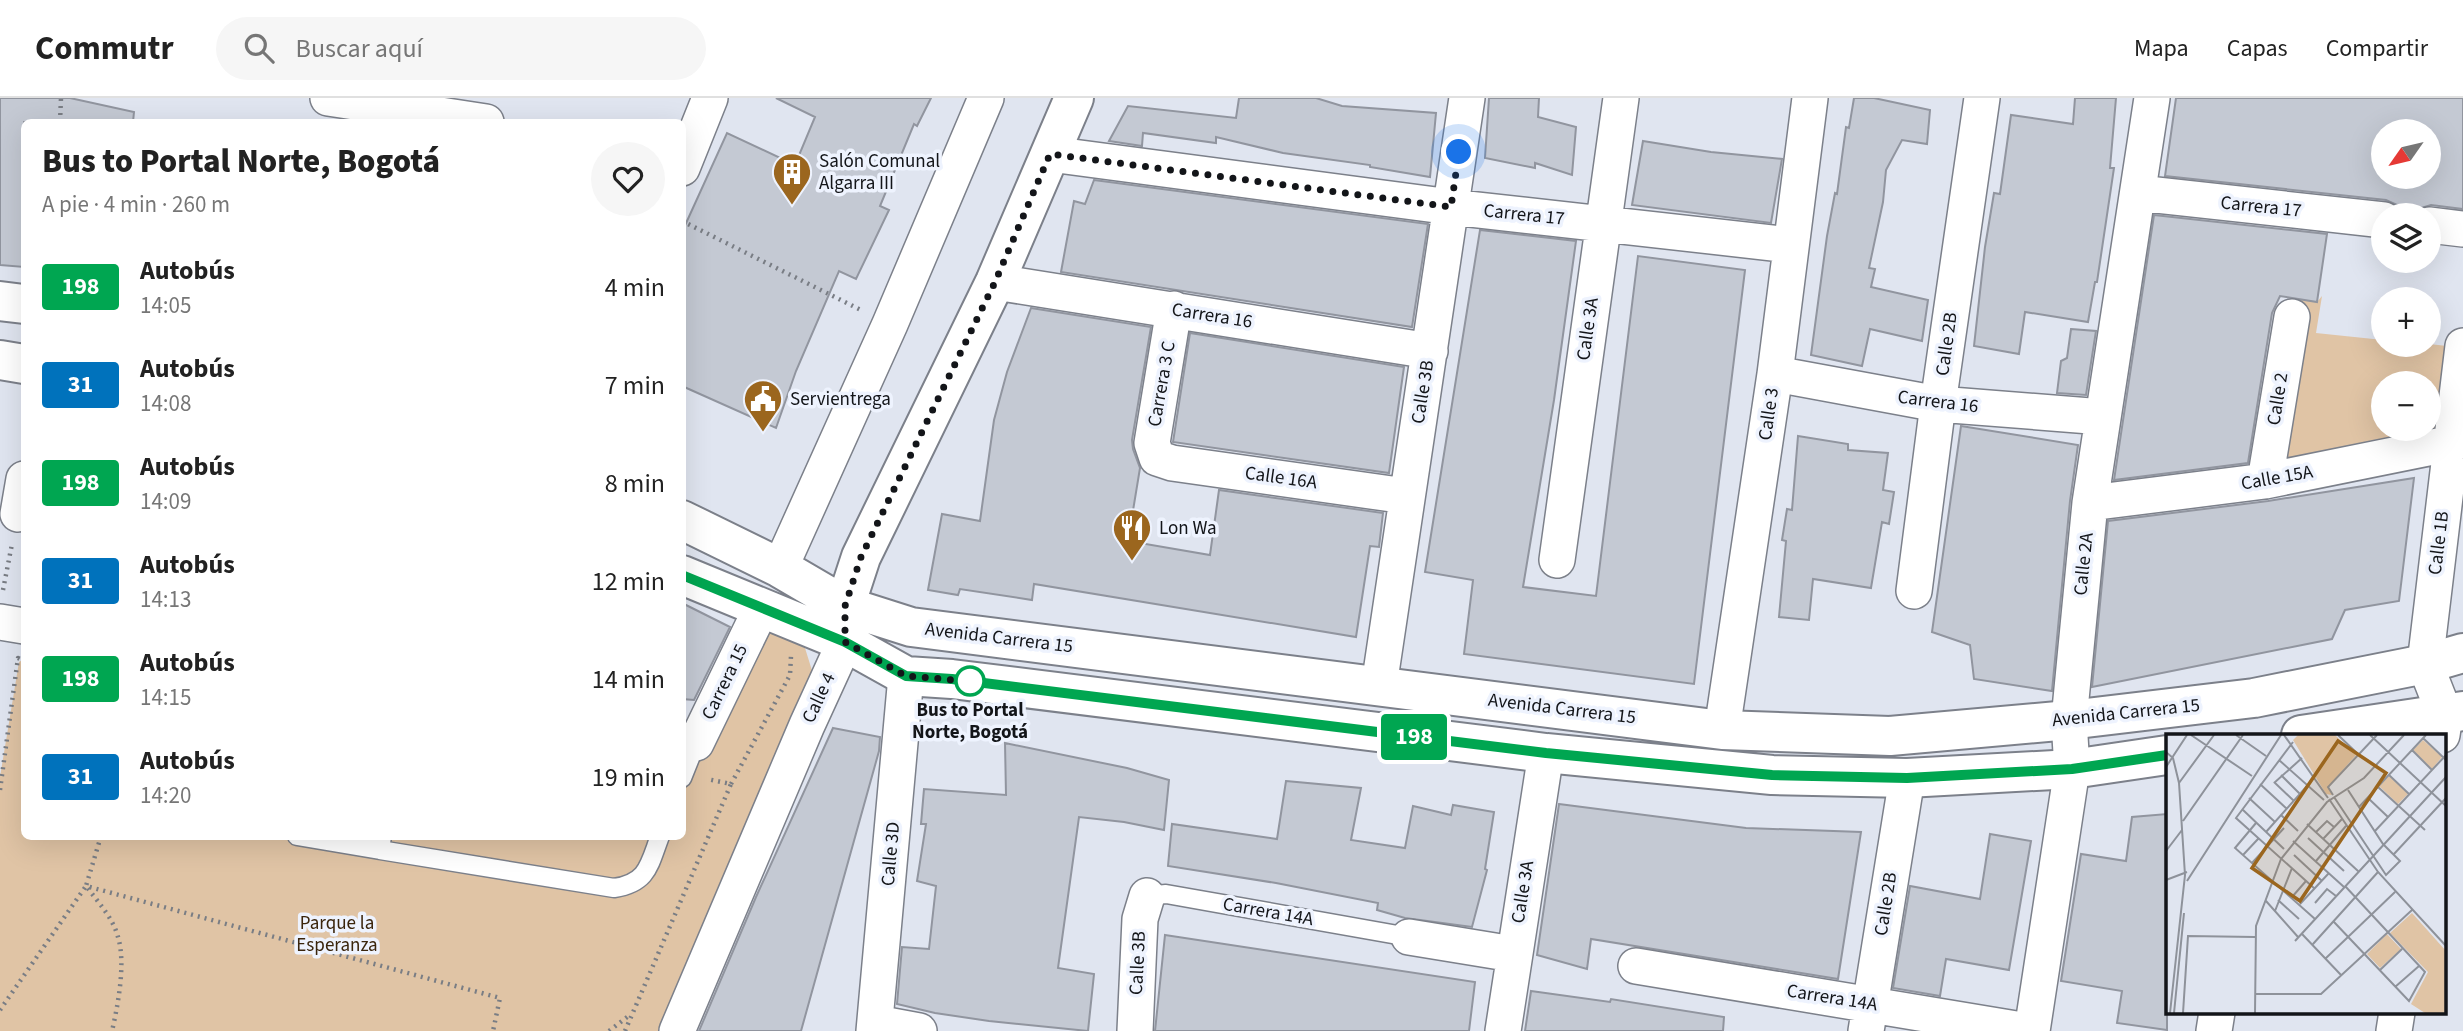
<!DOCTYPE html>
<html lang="es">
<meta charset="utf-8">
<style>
:root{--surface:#fff;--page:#f6f6f6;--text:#222;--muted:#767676;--line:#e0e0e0}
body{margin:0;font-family:"Source Sans 3",sans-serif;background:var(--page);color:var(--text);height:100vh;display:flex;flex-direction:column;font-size:26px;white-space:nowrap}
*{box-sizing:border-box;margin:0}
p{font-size:23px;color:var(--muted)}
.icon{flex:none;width:38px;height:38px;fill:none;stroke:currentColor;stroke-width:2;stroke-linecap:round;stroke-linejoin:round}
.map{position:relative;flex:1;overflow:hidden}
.sheet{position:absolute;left:21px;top:21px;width:665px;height:721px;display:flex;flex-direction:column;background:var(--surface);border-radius:10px;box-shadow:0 7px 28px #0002}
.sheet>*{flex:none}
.badge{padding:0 14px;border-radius:5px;font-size:24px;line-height:46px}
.needle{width:46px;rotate:236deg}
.buttons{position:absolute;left:2371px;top:21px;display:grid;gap:14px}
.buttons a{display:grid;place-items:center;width:70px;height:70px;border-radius:50%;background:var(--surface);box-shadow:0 7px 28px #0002;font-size:35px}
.you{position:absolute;width:35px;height:35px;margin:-18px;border:5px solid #fff;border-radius:50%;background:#1a73e8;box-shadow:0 0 0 10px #1a73e833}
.map>.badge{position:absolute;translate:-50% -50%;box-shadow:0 0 0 4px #fff}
.round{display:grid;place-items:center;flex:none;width:74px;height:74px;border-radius:37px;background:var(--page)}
.headline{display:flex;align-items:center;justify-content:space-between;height:119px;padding:0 21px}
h1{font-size:33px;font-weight:800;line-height:52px}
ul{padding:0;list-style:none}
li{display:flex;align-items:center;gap:21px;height:98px;padding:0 21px}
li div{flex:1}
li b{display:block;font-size:26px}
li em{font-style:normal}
li .badge{min-width:77px;font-weight:700;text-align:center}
header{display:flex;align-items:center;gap:42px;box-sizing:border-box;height:98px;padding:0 35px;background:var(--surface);border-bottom:2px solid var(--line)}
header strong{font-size:33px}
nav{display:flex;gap:38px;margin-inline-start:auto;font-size:24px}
.search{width:490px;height:63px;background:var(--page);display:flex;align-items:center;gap:18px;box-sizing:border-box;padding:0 24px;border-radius:38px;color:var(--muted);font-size:26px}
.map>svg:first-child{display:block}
.green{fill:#e0c4a5;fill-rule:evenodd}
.building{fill:#c4c9d3;stroke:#91959f;stroke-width:2;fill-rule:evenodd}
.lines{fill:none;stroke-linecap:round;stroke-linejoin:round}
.lane-casing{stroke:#7c808a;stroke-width:21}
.street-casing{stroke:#7c808a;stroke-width:38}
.secondary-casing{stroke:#7c808a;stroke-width:42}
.path{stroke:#797d84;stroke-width:4.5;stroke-dasharray:2 5;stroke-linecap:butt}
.lane{stroke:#fff;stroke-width:18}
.street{stroke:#fff;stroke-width:35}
.secondary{stroke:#fff;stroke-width:38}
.line-casing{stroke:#fff;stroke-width:16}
.line{stroke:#00a651;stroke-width:10}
.walk{stroke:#131519;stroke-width:7;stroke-dasharray:0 12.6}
.stop-dot{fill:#fff;stroke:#00a651;stroke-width:3.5}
.labels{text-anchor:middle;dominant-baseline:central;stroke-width:7;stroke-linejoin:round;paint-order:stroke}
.poi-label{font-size:19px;fill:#131519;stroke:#eef3fe;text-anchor:start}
.street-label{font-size:19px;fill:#131519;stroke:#eef3fe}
.stop-label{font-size:19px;font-weight:bold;fill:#131519;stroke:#eef3fe}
.park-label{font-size:19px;fill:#3a250c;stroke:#eef3fe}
.inset-road{fill:none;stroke:#8e929a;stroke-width:2}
.view{fill:#9b661e;fill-opacity:0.15;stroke:#9b661e;stroke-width:3.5}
.inset-edge{fill:none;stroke:#131519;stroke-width:3.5}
</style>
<header>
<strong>Commutr</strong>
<div class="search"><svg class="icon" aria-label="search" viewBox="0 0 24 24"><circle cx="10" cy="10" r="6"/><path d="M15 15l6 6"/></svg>Buscar aquí</div>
<nav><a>Mapa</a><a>Capas</a><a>Compartir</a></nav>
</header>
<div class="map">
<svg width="2463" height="933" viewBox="0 0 2463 933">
<rect width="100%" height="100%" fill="#e0e5f0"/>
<path class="green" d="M2322,198L2316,235L2383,242L2384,247L2429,246L2456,249L2443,328L2276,362L2292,199L2317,204ZM2384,285H2429V331H2384Z
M763,522L805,550L814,579L808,605L659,933H0V679L19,564L24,561V738H682L683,652Z"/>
<path class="building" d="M0,0H70L134,14L133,24H24V169L0,167Z
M776,0H931L917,28L914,26L880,108L889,112L856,181L839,173L796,273L776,330L682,288V134L727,35L795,67L815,19Z
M1239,0H1316L1342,8L1436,15L1430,79L1370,69V67L1283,55L1216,39V45L1143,35L1142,48L1109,43L1128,8L1236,20Z
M1489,0H1539L1538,19L1576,29L1572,77L1535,65V70L1485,60Z
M1854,0H1874L1930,12L1927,46L1902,42L1886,72L1883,104L1869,170L1875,171L1871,189L1928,202L1922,243L1870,231L1862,268L1811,257L1827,138L1835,95L1837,96L1846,29L1849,30Z
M2075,0H2116L2110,70H2114L2097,184H2095L2088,224L2025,214L2019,256L1974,248L1985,149L1994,95L2000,96L2011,17L2073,26Z
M2176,0H2463V111L2431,107L2418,111L2397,107L2386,102L2165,78ZM2384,33H2429V79H2384Z
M1643,43L1711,54L1782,61L1771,125L1632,107Z
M1094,82L1428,126L1412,229L1061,174L1074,103L1085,106Z
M2154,117L2327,136L2317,204L2280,198L2272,215L2248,365L2114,382Z
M1480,132L1576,143L1554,302L1523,489L1596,498L1638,158L1745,172L1694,586L1464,556L1473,482L1425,474Z
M1031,210L1151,229L1132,342L1133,351L1140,370L1128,443L1210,457L1219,392L1383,415L1379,449L1370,448L1356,539L1034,486L1032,502L960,491L958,497L928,492L942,416L980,423L994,322L1007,274Z
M2071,231L2096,233L2086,297L2057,295L2061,263L2067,260Z
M1190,235L1404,269L1389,375L1173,344Z
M1961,328L2078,347L2070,403L2052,593L1974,581L1970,547L1932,534Z
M1798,338L1848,346V352L1888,355L1883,392L1894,394L1889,426L1882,424L1871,490L1813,481L1809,522L1779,519L1786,443L1782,442L1787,411L1792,412Z
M2414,380L2399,503L2345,512L2332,541L2092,589L2108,423L2268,403Z
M682,505L730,529L694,602L682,601Z
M833,630L880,639L879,653L801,933H699L756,799Z
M1005,645L1127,670L1169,682L1164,732L1124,724L1079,719L1058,870L1094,876L1088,933L989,923L935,915L897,906L902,849L929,851L936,788L917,783L926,726H921L924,691L1006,697Z
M1286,683L1361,690L1351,742L1405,750L1413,708L1451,717L1453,707L1494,714L1485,771L1487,772L1472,829L1405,820L1377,812L1378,805L1276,785L1168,768L1172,726L1277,741Z
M1559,706L1746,730L1861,734L1838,881L1591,841L1587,871L1537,857Z
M2167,716V932L2117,925L2122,893L2061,883L2081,756L2126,763L2132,719Z
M1990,736L2031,743L2009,872L1946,861L1940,898L1893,890L1910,788L1980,801Z
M1165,837L1475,884L1469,933H1155Z
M1531,893L1610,904L1611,901L1724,919L1723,933H1525Z"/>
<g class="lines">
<g class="lane-casing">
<path id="lane" d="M682,680L696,645
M297,738L380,752
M382,738L380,752L614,790C648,785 649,767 660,738
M1147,798L1166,796L1409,839"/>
</g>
<g class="street-casing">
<path id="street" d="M328,0L486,24
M1050,56L1451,109L1791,147
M682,70L710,0
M2138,95L2384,122
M2429,127L2463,131
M995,184L1430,253
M1174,211L1152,345L1157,360L1172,365L1406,398
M1775,276L1938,306L2103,319
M2265,383L2292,219
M2090,405L2265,383L2463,343
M18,416L24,381
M1557,462L1621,0
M780,470L890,226L986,0
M1914,493L1938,306L1982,0
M0,524L24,528
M1379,588L1467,0
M1722,632L1775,276L1810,0
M2442,637L2445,617L2425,566L2463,248
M682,642L696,645L761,511
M1409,839L1513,856
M1636,868L2028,933
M876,925L919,933
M677,933L807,627L845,544
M874,933L906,578
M1135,933L1140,821L1147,798
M1503,933L1546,655
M1866,933L1907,680
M2032,933L2072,671L2069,622L2090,405L2152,0
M2214,933L2217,914
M2394,933L2397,914"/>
</g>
<g class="secondary-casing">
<path id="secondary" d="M0,203L24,206
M0,262L24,266
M682,422L780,470L845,508L911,529L1722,632L1890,638L2069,622L2254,600L2425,566L2463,555
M682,477L845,544L906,578L952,581L1546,655L1772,677L1907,680L2072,671L2167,657
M845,531V508L861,459L995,184L1074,0
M2301,637L2463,613"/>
</g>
<path class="path" d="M60,24L61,0
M682,123L863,213
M3,492L12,446
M731,686L790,577L791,558
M0,692L18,560L20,561
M101,738L86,788L500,900L493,933
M0,912L86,788C98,804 113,820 118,839C126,865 118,907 112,933
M609,933L631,916
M625,933L731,686L707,681"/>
<use href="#lane" class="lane"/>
<use href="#street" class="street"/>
<use href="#secondary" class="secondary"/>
</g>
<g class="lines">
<g class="line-casing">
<path id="line" d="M682,477L845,544L906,578L952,581L1546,655L1772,677L1907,680L2072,671L2167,657"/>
</g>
<use href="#line" class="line"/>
<path class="walk" d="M970,583L979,584L906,578L845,544V508L861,459L995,184L1050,56L1451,109L1459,54"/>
</g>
<defs>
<g id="building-pin" transform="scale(2.0125)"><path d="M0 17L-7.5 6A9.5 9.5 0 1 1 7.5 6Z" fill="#9b661e" stroke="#eef3fe"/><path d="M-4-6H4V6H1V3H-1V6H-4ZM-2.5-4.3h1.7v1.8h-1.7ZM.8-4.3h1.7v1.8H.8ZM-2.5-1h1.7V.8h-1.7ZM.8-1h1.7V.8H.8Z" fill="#fff"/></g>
<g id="civic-pin" transform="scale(2.0125)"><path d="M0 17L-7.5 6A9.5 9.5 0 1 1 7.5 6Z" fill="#9b661e" stroke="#eef3fe"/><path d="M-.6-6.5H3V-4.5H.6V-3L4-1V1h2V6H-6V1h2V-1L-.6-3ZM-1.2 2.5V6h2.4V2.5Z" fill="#fff"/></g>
<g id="restaurant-pin" transform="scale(2.0125)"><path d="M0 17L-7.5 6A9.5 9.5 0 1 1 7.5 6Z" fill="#9b661e" stroke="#eef3fe"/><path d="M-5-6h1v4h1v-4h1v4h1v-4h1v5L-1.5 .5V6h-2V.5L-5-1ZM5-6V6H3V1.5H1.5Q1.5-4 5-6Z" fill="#fff"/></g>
</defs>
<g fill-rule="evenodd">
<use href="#building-pin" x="792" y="74"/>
<use href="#civic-pin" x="763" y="301"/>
<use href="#restaurant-pin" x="1132" y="430"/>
</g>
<circle class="stop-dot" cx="970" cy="583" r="14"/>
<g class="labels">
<g class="poi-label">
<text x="819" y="63">Salón Comunal<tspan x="819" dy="22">Algarra III</tspan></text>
<text x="790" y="301">Servientrega</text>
<text x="1159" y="430">Lon Wa</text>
</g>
<g class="street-label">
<text transform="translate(2261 109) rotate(6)">Carrera 17</text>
<text transform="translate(1524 117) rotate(6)">Carrera 17</text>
<text transform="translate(1212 218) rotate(9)">Carrera 16</text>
<text transform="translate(1588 231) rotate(-82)">Calle 3A</text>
<text transform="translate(1947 246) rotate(-82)">Calle 2B</text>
<text transform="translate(1162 286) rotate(-80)">Carrera 3 C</text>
<text transform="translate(1423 294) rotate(-81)">Calle 3B</text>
<text transform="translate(2278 301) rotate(-81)">Calle 2</text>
<text transform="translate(1938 304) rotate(7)">Carrera 16</text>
<text transform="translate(1769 316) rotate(-82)">Calle 3</text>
<text transform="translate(1281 380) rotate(8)">Calle 16A</text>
<text transform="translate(2277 380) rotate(-10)">Calle 15A</text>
<text transform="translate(2439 445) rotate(-83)">Calle 1B</text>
<text transform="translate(2084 466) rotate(-84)">Calle 2A</text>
<text transform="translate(999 540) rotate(7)">Avenida Carrera 15</text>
<text transform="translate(725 584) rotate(-64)">Carrera 15</text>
<text transform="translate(819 600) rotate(-65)">Calle 4</text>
<text transform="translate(1562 611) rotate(7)">Avenida Carrera 15</text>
<text transform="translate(2126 615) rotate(-6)">Avenida Carrera 15</text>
<text transform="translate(891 756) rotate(-85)">Calle 3D</text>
<text transform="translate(1523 794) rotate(-81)">Calle 3A</text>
<text transform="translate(1886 806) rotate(-81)">Calle 2B</text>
<text transform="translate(1268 814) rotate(10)">Carrera 14A</text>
<text transform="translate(1138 865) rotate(-87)">Calle 3B</text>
<text transform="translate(1832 900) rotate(9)">Carrera 14A</text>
</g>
<g class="stop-label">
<text x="970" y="612">Bus to Portal<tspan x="970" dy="22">Norte, Bogotá</tspan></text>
</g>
<g class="park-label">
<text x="337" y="825">Parque la<tspan x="337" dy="22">Esperanza</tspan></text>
</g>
</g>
<g transform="translate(2166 636)">
<rect width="280" height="280" fill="#e0e5f0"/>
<path d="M132,1H169L190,21L162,53L166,61L160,60L127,6ZM257,6L276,23L266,35L247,16ZM223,42L242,60L232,70L213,52ZM246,179L280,217V279H259L245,270L262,238L224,199ZM221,200L235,215L214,234L201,220Z" fill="#e0c4a5"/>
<path class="inset-road" d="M25,1L86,42M70,1L100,22M118,1L162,64M172,1L193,21M204,1L280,72M257,4L280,26M127,8L70,84L149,155M246,16L266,36M0,18L7,24L13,49L19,141L4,279M113,26L158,66M0,33L21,1M115,41L134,60M223,41L243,60M108,48L128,67M13,49L48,1M108,49L136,24M94,50L121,75M212,53L259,96M167,61L162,53L211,1M168,63L220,141L234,127L217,110L182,56M83,64L109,88M202,64L222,83M163,65L212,138L280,212M193,73L260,1M76,75L118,115M115,81L132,97M17,87L77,1M90,89L69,114L149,185M141,90L192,137M209,97L280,21M100,98L141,52M150,98L161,87L168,93M142,104L178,137M157,105L176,85M127,107L178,153M0,117L16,96M228,120L280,64M77,121L92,105M128,121L156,147M150,127L180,92M86,129L118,94M0,146L21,138M21,147L115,1M126,163L140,147M112,166L133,185M100,167L132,203M149,169L161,155L170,162M134,170L163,139M109,177L126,134M168,188L243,267L259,238L179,152M136,200L175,241M129,207L280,43M147,210L212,138M159,225L229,158M214,236L236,215M229,253L253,232M89,260H155L246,176M8,279L18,179M17,279L22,202L89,203M89,279L90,192L115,125L161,68L198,44L238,1"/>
<path class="view" d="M172,7L220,39L134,167L86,134Z"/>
<rect width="280" height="280" class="inset-edge"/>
</g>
</svg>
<div class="buttons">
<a><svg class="needle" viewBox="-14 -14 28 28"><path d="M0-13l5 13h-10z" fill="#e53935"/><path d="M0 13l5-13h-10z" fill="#767676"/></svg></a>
<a><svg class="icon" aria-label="layers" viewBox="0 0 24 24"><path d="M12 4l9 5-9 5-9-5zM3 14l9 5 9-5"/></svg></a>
<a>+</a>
<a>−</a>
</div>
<div class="you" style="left:1459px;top:54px"></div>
<b class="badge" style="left:1414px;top:639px;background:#00a651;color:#fff">198</b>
<section class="sheet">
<div class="headline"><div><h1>Bus to Portal Norte, Bogotá</h1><p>A pie · 4 min · 260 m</p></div><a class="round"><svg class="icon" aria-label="heart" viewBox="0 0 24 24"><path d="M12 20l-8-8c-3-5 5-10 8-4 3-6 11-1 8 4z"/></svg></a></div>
<ul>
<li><span class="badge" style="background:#00a651;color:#fff">198</span><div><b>Autobús</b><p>14:05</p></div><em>4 min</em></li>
<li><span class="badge" style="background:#0072bc;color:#fff">31</span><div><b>Autobús</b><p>14:08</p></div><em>7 min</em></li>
<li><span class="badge" style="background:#00a651;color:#fff">198</span><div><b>Autobús</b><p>14:09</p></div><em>8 min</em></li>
<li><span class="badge" style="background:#0072bc;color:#fff">31</span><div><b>Autobús</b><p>14:13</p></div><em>12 min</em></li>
<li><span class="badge" style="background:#00a651;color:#fff">198</span><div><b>Autobús</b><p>14:15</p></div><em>14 min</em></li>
<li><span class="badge" style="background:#0072bc;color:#fff">31</span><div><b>Autobús</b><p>14:20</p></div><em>19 min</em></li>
</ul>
</section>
</div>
